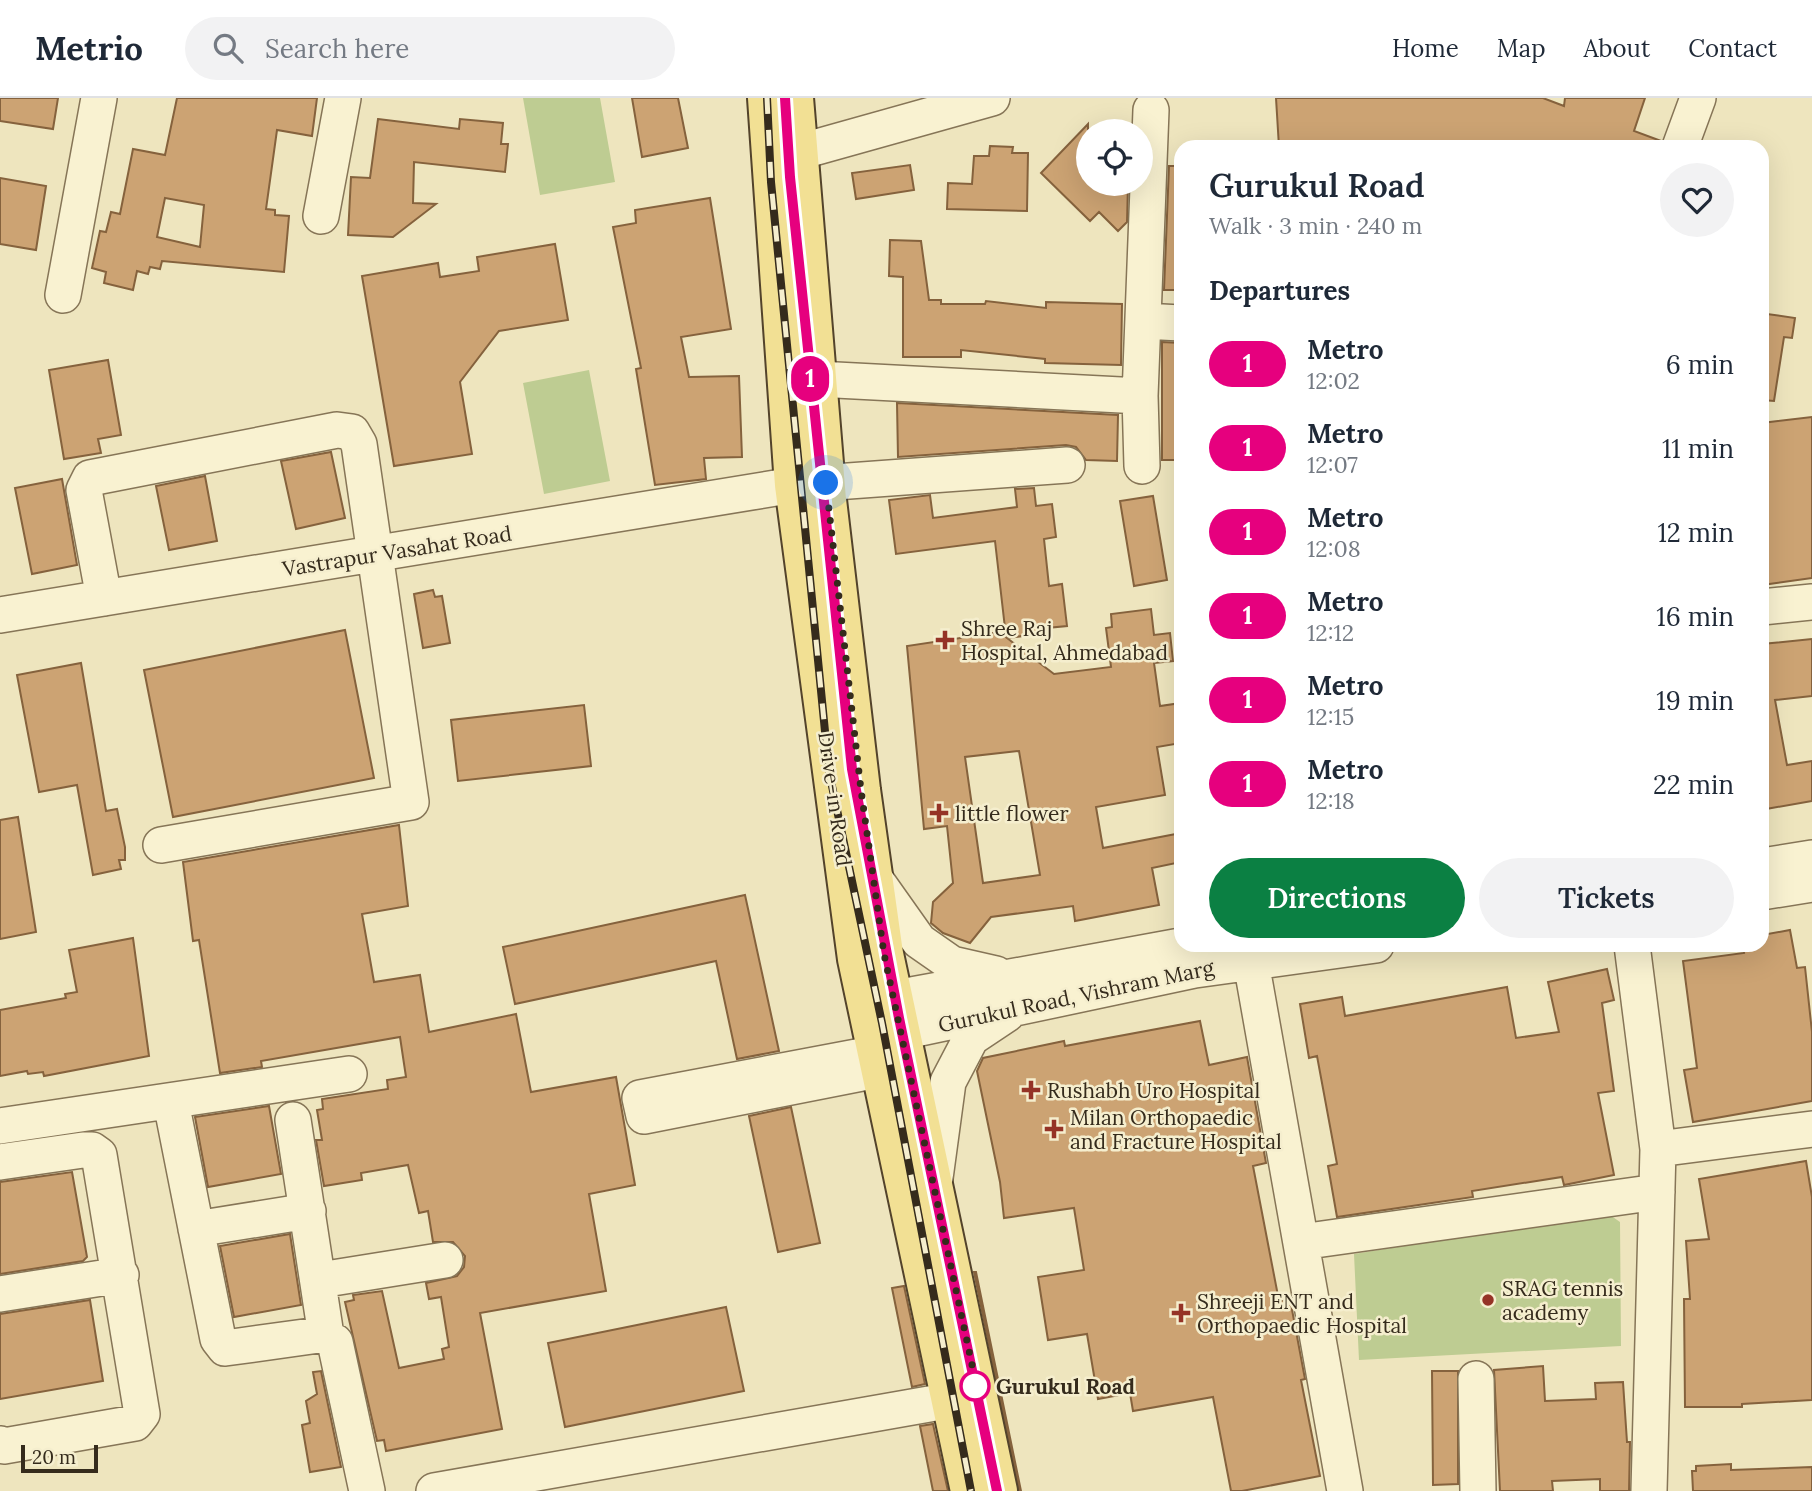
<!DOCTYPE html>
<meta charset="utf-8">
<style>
:root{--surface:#fff;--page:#f2f2f3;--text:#1f2937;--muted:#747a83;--line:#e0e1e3;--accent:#0b8043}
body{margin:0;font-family:Lora,serif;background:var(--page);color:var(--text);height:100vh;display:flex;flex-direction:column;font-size:26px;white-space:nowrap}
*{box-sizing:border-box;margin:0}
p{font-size:23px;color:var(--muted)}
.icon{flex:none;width:38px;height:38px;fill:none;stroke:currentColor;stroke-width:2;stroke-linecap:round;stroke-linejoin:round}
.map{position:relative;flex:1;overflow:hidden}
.side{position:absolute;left:1174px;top:42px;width:595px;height:812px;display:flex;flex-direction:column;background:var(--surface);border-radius:21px;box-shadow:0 7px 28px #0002}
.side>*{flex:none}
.badge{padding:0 14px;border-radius:23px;font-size:24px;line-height:46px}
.tools{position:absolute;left:1076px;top:21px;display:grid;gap:14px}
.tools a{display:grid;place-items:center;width:77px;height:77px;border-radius:50%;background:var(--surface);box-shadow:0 7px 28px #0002;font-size:35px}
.scale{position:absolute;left:21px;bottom:18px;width:77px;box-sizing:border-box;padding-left:7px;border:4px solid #352b1c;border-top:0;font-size:19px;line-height:24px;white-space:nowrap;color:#352b1c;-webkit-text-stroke:5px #f5eece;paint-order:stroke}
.you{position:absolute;width:35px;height:35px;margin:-18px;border:5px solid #fff;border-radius:50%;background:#1a73e8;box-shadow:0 0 0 10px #1a73e833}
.map>.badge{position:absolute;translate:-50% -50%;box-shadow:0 0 0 4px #fff}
h2{padding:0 35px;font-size:26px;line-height:63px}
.round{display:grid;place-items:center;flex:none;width:74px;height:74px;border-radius:37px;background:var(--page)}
.overview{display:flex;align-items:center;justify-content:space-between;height:119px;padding:0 35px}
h1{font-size:33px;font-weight:600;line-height:52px}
.button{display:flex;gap:14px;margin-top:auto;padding:14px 35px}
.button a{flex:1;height:80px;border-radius:42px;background:var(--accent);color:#fff;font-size:28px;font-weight:600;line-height:80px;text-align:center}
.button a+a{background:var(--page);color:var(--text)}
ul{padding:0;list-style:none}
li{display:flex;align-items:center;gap:21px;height:84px;padding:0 35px}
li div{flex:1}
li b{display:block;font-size:26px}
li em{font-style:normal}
li .badge{min-width:77px;font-weight:700;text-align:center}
header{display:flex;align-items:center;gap:42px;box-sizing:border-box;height:98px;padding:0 35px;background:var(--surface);border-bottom:2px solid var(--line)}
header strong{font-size:33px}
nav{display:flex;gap:38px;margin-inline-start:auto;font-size:24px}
.search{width:490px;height:63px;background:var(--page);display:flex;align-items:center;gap:18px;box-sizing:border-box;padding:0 24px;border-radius:38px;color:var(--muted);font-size:26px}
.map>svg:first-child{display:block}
.green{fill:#becc92}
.building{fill:#cca373;stroke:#85623d;stroke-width:2;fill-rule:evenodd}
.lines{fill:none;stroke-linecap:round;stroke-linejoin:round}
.minor-casing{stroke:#867557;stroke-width:38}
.major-casing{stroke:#53432b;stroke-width:42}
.minor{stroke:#f9f2d1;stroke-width:35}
.major{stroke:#f2e094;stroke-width:38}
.rail-casing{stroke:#352b1c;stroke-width:8}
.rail{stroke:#f5eece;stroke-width:5;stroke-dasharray:16;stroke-linecap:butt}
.line-casing{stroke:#fff;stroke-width:16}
.line{stroke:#e6007e;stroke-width:10}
.walk{stroke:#352b1c;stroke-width:7;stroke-dasharray:0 12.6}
.poi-dot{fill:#953326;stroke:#f5eece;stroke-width:2.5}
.stop-dot{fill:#fff;stroke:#e6007e;stroke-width:3.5}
.labels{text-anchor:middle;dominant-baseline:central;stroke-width:5;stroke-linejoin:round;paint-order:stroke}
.street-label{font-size:21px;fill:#352b1c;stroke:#f5eece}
.poi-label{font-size:21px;fill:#352b1c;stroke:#f5eece;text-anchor:start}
.stop-label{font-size:21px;font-weight:bold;fill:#352b1c;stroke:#f5eece;text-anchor:start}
</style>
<header>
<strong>Metrio</strong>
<div class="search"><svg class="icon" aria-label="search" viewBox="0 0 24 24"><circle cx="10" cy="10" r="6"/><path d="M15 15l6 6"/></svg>Search here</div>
<nav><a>Home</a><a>Map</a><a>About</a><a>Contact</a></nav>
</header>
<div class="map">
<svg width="1812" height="1393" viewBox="0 0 1812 1393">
<rect width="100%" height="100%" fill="#eee5be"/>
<path class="green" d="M523,0H600L615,84L540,97Z
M589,272L610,383L544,396L523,285Z
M1607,1115L1620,1124L1621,1248L1359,1262L1354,1156Z"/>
<path class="building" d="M0,0H58L53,31L0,23Z
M177,0H317L312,38L277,32L266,111L275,112V117L289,118L284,174L162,163L160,171L150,169L148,176L137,173L133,192L104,185L106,174L92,170L100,133L106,134L111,114L120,116L133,51L165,57ZM165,100L204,107L200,149L157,139Z
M632,0H678L688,50L642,59Z
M1276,0H1543L1564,8L1565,0H1645L1634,33L1661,43L1660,49H1279Z
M378,21L459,31L460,21L503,25L501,46H508L505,74L414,64L413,105L436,106L393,139L348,137L351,79L370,80Z
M1088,26V86H1128L1127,124L1118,133L1099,114L1090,123L1041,75Z
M990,48L1013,49L1012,55H1028L1027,113L947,111L948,85L972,86L974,58H989Z
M910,67L914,92L856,101L852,75Z
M1169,68H1181V192H1164Z
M0,80L46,88L36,152L0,146Z
M710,100L731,231L681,239L689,279L739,278L742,359L704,360L706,381L655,387L636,271L641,270L613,129L636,125L635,112Z
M890,142L921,143L929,202H941V206H985L986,203L1046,210V204L1122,206L1121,267L1045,265V261L961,252V259H903V179L889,178Z
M555,146L568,222L499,233L460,284L472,356L394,368L362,178L438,165L440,179L479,173L477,159Z
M1767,216L1795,220L1792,240L1784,239L1774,303L1762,302V225L1766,226Z
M1162,244L1181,245V362H1162Z
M108,262L121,337L98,341L101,355L64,361L49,272Z
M897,305L1118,317L1117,363L1086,362L1076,349L1066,347L898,359Z
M1812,319V480L1762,487V325Z
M331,354L345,420L296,431L281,363Z
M205,378L217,443L169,452L156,388Z
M62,381L77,467L32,476L15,390Z
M1034,390L1036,408L1052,406L1056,439L1044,441L1049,488L1062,486L1067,528L1047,530V535L1007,540L1054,576L1111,569L1106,530L1112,529L1111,516L1151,511L1154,537L1170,535L1173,563L1154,565L1160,608L1181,605V645L1157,649L1165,697L1096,709L1103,750L1181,735V764L1152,770L1159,807L1075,823L1073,808L991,819L970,845L943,835L931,825L933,804L953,785L947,728L924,731L907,548L1000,534L1006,539L995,443L896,456L889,402L930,397L933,420L1017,409L1015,391ZM1019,653L1040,777L983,785L965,659Z
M1153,398L1167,482L1134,488L1120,403Z
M433,492L435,499L442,498L450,545L423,550L414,496Z
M345,532L374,680L173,719L144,572Z
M1812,541V598L1775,602L1787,667L1812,663V703L1766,711L1762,690V546Z
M81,565L106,713L117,711L125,749V762H119L121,771L93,777L77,687L39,694L17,577Z
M584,607L591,668L458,683L451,622Z
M18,719L36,834L0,841V722Z
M399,727L408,808L362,816L374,884L420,877L429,934L516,916L531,994L616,979L635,1087L589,1096L606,1193L480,1215L502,1331L386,1353L384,1342L377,1343L345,1204L354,1202L353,1197L382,1193L399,1270L444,1261L442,1251L449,1249L441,1199L429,1201L426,1185L457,1178L464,1169L465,1158L453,1144H433L428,1113L419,1115L408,1067L361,1075L362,1082L324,1088L316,1042H322L317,1012L323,1011L322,1001L388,991L387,982L406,979L400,939L261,963L262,969L220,975L199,842L193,843L183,764Z
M745,797L779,953L737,961L716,863L515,906L503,849Z
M1790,832L1797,870L1805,869L1812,934V1003L1693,1024L1684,972L1697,970L1683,863L1744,855L1743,847H1762V837Z
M133,840L149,958L44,978L43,974L28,976L27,973L0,978V912L66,900L65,896L77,894L69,852Z
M1607,871L1614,902L1602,905L1614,993L1598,995L1614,1077L1564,1087L1562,1079L1472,1093L1473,1099L1337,1119L1328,1068L1337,1066L1317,958L1309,960L1300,906L1342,899L1345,918L1507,889L1516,940L1559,934L1548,884Z
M1200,923L1209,967L1247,959L1266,1065L1253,1068L1279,1203L1290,1201L1305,1281L1301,1282L1320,1378L1242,1393H1231L1213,1299L1133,1313L1130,1295L1098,1301L1087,1236L1048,1242L1038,1179L1084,1172L1074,1110L1004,1120L1000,1084L977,973L983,960L1064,943L1065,948Z
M269,1008L281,1076L208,1089L195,1019Z
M791,1009L820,1145L778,1154L749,1018Z
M1806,1063L1812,1099V1302L1742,1306V1309H1685L1684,1201H1690L1686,1143L1709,1141L1699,1081Z
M72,1074L87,1159L83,1163L0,1176V1084Z
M290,1136L301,1207L234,1219L220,1148Z
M974,1174H976L1021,1393H1019Z
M904,1188L925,1286L912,1289L892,1190Z
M90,1202L103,1283L0,1301V1216Z
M726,1209L744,1293L565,1329L548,1245Z
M1543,1268L1545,1303L1596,1301L1595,1285L1623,1284L1627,1344H1630L1629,1393H1600V1381L1552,1383L1553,1393H1500L1494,1272Z
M321,1273L341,1369L310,1374L302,1327L310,1325L306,1303L317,1296L313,1274Z
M1432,1273H1458V1386L1433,1387Z
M933,1326L948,1393H933L920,1328Z
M1731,1366V1372L1812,1369V1393H1693L1692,1373H1696V1368Z"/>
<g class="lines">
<g class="minor-casing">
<path id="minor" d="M1680,49L1698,0
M799,54L992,0
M321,118L343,0
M63,197L99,0
M1143,223L1181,225
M817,281L1140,298L1151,12
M1140,298L1142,368
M104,500L84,392L90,380L337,332L352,334L359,346L411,704L161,747
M1762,509L1812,504
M0,517L794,387L1067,367
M1762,768L1812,760
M873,778L919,843L952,866L996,876
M1762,794L1812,786
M1248,847L1345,1393
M1632,847L1658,1051L1649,1393
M895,900L1186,847
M902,934L1195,872L1376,847
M878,955L640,1000L644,1018L882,971
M171,1004L218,1241L225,1250L319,1237L325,1231L293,1022
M0,1028L349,976
M1658,1051L1812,1031
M0,1064L83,1052H92L99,1057L142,1316L135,1325L4,1348L0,1346
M935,1080L948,984L971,940L1007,916
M196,1131L308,1113
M1301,1144L1657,1094
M320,1182L445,1162
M0,1196L121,1177
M335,1244L367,1393
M1476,1281L1478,1393
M434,1393L952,1302"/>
</g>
<g class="major-casing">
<path id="major" d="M767,0L794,387L857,861L970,1393
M794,0L827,402L861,692L884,856L998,1393"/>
</g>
<use href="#minor" class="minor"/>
<use href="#major" class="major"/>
<g class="rail-casing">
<path id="rail" d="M767,0L771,84L829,674L882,925L971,1393
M785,0L790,79L852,671L899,920L997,1393"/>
</g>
<use href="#rail" class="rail"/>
</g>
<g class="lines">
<g class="line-casing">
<path id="line" d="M785,0L790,79L852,671L899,920L997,1393"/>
</g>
<use href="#line" class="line"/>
<path class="walk" d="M826,385L861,692L884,856L977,1290L975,1288"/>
</g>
<g class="poi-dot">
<path d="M941.5 531.5h7v7h7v7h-7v7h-7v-7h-7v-7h7z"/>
<path d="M935.5 704.5h7v7h7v7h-7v7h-7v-7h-7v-7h7z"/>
<path d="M1027.5 981.5h7v7h7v7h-7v7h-7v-7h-7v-7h7z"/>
<path d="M1050.5 1020.5h7v7h7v7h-7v7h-7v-7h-7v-7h7z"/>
<circle cx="1488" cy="1202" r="7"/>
<path d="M1177.5 1204.5h7v7h7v7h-7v7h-7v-7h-7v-7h7z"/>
</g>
<circle class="stop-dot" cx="975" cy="1288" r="14"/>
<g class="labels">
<g class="street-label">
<text transform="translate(397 453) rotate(-9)">Vastrapur Vasahat Road</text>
<text transform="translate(835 701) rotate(82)">Drive-in Road</text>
<text transform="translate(1076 898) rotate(-12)">Gurukul Road, Vishram Marg</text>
</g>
<g class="poi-label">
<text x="961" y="530">Shree Raj<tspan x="961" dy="24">Hospital, Ahmedabad</tspan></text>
<text x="955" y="715">little flower</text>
<text x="1047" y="992">Rushabh Uro Hospital</text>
<text x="1070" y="1019">Milan Orthopaedic<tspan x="1070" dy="24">and Fracture Hospital</tspan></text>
<text x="1502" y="1190">SRAG tennis<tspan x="1502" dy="24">academy</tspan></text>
<text x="1197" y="1203">Shreeji ENT and<tspan x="1197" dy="24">Orthopaedic Hospital</tspan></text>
</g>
<g class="stop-label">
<text x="996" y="1288">Gurukul Road</text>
</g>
</g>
</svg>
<div class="tools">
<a><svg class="icon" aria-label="locate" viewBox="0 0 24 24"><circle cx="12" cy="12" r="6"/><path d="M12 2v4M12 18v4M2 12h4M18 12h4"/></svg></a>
</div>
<div class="scale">20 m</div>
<div class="you" style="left:826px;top:385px"></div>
<b class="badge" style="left:810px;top:281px;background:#e6007e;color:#fff">1</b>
<section class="side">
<div class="overview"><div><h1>Gurukul Road</h1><p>Walk · 3 min · 240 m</p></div><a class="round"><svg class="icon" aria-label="heart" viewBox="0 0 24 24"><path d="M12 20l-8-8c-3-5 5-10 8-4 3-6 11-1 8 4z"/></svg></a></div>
<h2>Departures</h2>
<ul>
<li><span class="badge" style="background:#e6007e;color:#fff">1</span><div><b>Metro</b><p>12:02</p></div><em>6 min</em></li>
<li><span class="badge" style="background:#e6007e;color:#fff">1</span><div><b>Metro</b><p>12:07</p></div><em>11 min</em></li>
<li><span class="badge" style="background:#e6007e;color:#fff">1</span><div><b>Metro</b><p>12:08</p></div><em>12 min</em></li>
<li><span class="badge" style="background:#e6007e;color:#fff">1</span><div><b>Metro</b><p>12:12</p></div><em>16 min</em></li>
<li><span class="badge" style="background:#e6007e;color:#fff">1</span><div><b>Metro</b><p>12:15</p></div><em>19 min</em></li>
<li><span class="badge" style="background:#e6007e;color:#fff">1</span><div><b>Metro</b><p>12:18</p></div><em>22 min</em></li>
</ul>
<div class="button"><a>Directions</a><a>Tickets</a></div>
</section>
</div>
